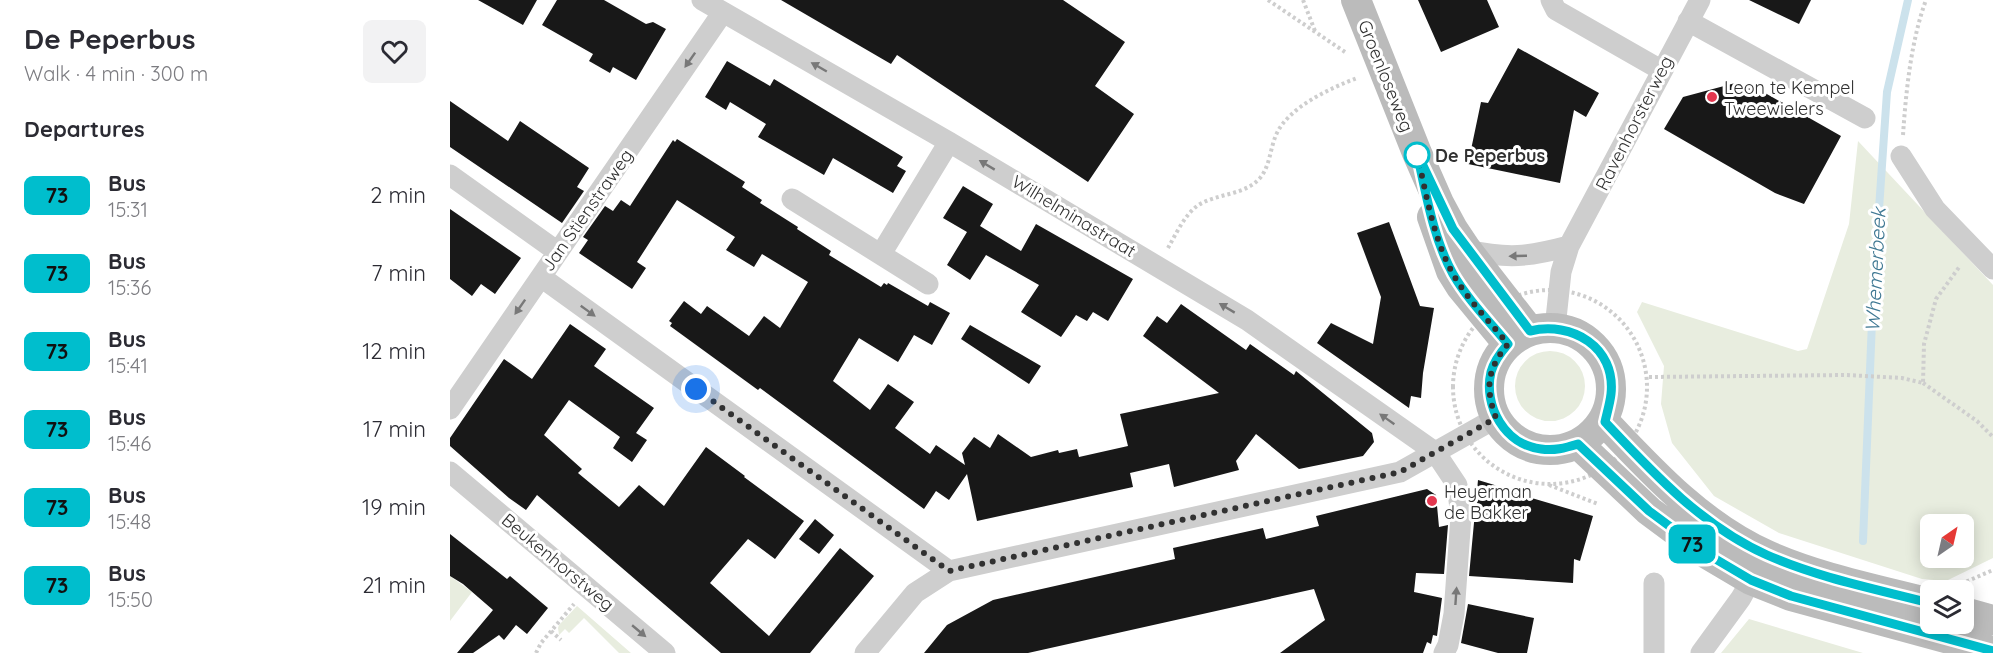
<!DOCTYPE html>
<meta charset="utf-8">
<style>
:root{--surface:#fff;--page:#f2f2f3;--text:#2b2b33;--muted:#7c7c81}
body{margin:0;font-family:Quicksand,sans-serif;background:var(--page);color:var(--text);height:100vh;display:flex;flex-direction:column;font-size:22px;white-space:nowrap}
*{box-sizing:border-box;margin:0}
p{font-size:20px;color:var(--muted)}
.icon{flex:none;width:33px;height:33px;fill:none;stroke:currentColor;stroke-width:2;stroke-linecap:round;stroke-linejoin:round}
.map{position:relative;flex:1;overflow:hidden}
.details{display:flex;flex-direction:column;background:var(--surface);width:450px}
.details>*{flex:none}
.badge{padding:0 12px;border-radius:9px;font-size:21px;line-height:39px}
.needle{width:39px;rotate:34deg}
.controls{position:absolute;left:1470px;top:514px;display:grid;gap:12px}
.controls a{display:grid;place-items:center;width:54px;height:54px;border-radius:9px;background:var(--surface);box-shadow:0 3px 15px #0003;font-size:30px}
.you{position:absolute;width:30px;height:30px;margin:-15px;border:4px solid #fff;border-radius:50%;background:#1a73e8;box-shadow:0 0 0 9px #1a73e833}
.map>.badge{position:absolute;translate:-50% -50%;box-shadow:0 0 0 3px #fff}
h2{padding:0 24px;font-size:22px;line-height:54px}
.round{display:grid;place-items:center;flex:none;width:63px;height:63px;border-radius:9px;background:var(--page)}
.overview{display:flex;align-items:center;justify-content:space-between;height:102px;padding:0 24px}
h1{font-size:28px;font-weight:800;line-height:45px}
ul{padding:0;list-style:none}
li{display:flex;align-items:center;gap:18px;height:78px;padding:0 24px}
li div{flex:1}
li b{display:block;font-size:22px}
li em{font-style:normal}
li .badge{min-width:66px;font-weight:700;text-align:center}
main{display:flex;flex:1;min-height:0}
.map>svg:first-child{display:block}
.green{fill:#e8eddf;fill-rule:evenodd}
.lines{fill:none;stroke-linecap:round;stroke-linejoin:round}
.stream{stroke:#cce2ec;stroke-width:8}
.building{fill:#181818}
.path{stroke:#cecece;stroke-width:4;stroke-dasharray:3 3;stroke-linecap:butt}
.minor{stroke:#cecece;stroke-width:21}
.secondary{stroke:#bbb;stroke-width:30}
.oneway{fill:#787878}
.line-casing{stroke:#fff;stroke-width:14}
.line{stroke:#00becd;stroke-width:9}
.walk{stroke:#313131;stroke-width:6;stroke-dasharray:0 10.8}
.poi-dot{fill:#e3374f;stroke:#fff;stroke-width:2}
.stop-dot{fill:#fff;stroke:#00becd;stroke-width:3}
.labels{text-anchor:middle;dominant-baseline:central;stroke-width:6;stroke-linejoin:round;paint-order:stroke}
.street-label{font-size:18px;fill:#313131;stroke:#fff}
.poi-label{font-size:18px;fill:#313131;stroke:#fff;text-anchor:start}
.stop-label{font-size:18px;font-weight:bold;fill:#313131;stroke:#fff;text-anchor:start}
.water-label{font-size:20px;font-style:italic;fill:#3f7893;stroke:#fff}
</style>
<main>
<section class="details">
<div class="overview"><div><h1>De Peperbus</h1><p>Walk · 4 min · 300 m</p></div><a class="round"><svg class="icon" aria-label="heart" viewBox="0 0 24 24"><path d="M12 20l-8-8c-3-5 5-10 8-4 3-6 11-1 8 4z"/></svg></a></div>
<h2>Departures</h2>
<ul>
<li><span class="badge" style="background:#00becd;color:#111">73</span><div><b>Bus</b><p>15:31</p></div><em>2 min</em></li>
<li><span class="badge" style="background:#00becd;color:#111">73</span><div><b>Bus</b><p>15:36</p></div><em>7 min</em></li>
<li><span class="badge" style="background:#00becd;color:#111">73</span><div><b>Bus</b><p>15:41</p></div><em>12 min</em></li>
<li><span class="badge" style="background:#00becd;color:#111">73</span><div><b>Bus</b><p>15:46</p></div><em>17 min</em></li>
<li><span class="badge" style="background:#00becd;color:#111">73</span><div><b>Bus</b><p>15:48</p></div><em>19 min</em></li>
<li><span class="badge" style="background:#00becd;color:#111">73</span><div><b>Bus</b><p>15:50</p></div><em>21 min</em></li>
</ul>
</section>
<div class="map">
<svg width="1543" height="653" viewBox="0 0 1543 653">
<rect width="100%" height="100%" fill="#fff"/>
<path class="green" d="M1408,141L1543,285V558L1496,581L1472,579L1329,533L1264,496L1222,443L1211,404L1214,366L1187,312L1192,302L1348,351L1357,349L1399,224ZM1480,525H1514V558H1480Z
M1065 386a35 35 0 1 1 70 0a35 35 0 1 1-70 0Z
M0,576L22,592L0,621Z
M127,606L181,653H169L134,618L119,633L115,629L109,635L108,628L109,625Z
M1299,619L1413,653H1271Z"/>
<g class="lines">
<path class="stream" d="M1413,541L1423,297L1437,92L1458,0"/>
</g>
<path class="building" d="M28,0H87L73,25Z
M107,0H154L196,24L203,22L216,29L186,80L163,67L160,73L139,61L143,54L92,25Z
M331,0H613L675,42L645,86L684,114L638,182L447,55L441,64Z
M968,0H1037L1049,27L991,52Z
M1299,0H1361L1349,24Z
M1068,48L1149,93L1136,117L1124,110L1110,183L1018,164L1031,102L1038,103Z
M277,61L320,86L324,79L453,157L447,166L456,171L443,193L383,158L374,175L308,137L316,124L280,102L276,110L255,97Z
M1289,82L1306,92L1308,89L1391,136L1354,204L1325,193L1214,129L1233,97Z
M0,101L58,141L70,121L139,168L127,187L134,191L112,223L0,147Z
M227,139L295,182L292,187L312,200L310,203L348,227L347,229L381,251L379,255L431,287L434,283L437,285L438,283L478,306L480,302L500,313L482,345L464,335L448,362L409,338L383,381L420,410L438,384L464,402L445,428L480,454L486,445L515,465L512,453L524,437L540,448L548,434L581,457L608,450L609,453L627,449L629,457L678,446L670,414L769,393L693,336L707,316L717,323L731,304L796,350L800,344L844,375L846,371L922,433L924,442L913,456L849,469L806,434L786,461L789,470L724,487L719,464L680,473L683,487L527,521L517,474L499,500L486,491L474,509L310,388L308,390L220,326L222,323L219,321L234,301L251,314L257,306L299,336L314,316L330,328L358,282L312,254L304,267L276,250L285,237L227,200L187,262L196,268L182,289L129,253L138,240L133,237L155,206L163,211L171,200L180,206L223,140L225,142Z
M513,186L543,204L530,226L571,251L586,224L683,279L658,321L643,312L637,321L626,315L611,337L571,312L589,285L536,255L520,280L497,265L517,232L493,218Z
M0,209L71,258L45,294L31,284L22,296L0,279Z
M939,222L970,306L984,308L973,373L971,398L961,396L959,408L867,343L881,323L923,344L931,297L907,233Z
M120,324L156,349L144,366L204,408L186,433L197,440L182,462L163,448L170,437L119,400L94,435L132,469L128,473L169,507L189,485L214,506L256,447L295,476L294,477L354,521L325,559L298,539L260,583L319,636L390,548L424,576L360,653H271L87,495L76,510L59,498L0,446V438L54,359L82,379Z
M520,325L591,366L579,384L511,339Z
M1028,480L1061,490V492L1143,516L1130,561L1124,559L1123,583L1019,576Z
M977,489L986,495L989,527L998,525L994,574L966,573L964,592L992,598L987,636L983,635L981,644L977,642L973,653H830L875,620L864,589L578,653H474L497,625L543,600L725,559L723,548L813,528L816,539L869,526L866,516Z
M365,519L384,535L369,554L349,539Z
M0,534L57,579L60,576L98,608L77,634L66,625L54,640L49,635L23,653H7L43,610L13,584L0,576Z
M1018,604L1084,618L1077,653H1048L1011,643Z"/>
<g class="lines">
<path class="path" d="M818,0L895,52
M853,0L865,31
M1453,135C1456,91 1461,41 1476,0
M718,248C726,234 734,216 747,206C766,193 794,196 810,178C820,166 820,149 826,135C838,107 881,88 907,78
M1003 387a97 97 0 1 1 194 0a97 97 0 1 1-194 0Z
M1199,377L1397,375L1452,378L1473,383L1474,344L1486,299L1510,266
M1473,383L1527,421L1543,437
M1099,485L1148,504
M1511,584L1543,570
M101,631L111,640
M86,653L91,643L124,604"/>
<path class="minor" d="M252,0L499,142L797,320L985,452L1007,485L1011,516L1004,614L998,645L994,653
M1101,0L1106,10L1211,70
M1238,21L1415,118
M1451,156L1485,209L1543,269
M0,175L108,252
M342,199L478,284
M1017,250C1058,259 1078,257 1119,246
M431,254L499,142
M91,277L499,571
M1105,328L1111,272L1119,246L1250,0
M0,409L273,12
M0,472L215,653
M415,653L465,593L499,571L950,472L1046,418
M1204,653V583
M1251,653L1291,598L1301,580"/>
<path class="secondary" d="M906,0L967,153L989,203L1003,229L1017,250L1080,331
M982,217L1001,271L1011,287L1058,344
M1039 389a61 61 0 1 1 122 0a61 61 0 1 1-122 0Z
M1155,422C1203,473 1252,526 1317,555C1369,578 1426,589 1480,603
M1128,444L1199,511L1257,554L1301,580L1341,596L1543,651
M1514,612L1543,620"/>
</g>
<defs><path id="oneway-solid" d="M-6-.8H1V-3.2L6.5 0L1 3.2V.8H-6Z" transform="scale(1.5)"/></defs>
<g class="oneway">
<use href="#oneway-solid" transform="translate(240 60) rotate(125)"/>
<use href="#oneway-solid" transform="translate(369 67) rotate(-150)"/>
<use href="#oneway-solid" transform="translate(537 165) rotate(-149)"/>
<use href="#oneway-solid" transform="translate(1068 256) rotate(178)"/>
<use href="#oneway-solid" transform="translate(70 307) rotate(125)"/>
<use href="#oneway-solid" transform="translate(777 308) rotate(-149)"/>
<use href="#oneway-solid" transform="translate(138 311) rotate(36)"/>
<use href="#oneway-solid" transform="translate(937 419) rotate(-145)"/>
<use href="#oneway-solid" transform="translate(1006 596) rotate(-86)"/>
<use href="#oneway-solid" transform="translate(189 631) rotate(40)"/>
</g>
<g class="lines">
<g class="line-casing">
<path id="line" d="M1480,603C1426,589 1369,578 1317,555C1252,526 1203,473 1155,422C1157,413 1160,403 1161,394C1166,347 1122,321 1080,331L1003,229L967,153C976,193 983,238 1003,274C1018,300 1039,321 1058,344C1051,352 1044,361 1041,372C1033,406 1055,445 1091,449C1104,451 1115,448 1128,444L1199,511L1257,554L1301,580L1341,596L1543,651"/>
</g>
<use href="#line" class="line"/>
<path class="walk" d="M246,389L499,571L950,472L1046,418C1035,388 1037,369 1058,344C1039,321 1018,300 1003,274C983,238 976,193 967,153V155"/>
</g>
<g class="poi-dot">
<circle cx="1262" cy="97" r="6"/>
<circle cx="982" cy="501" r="6"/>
</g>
<circle class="stop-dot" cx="967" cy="155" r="12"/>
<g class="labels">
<g class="street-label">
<text transform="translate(936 76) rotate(68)">Groenloseweg</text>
<text transform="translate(1184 123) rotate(-63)">Ravenhorsterweg</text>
<text transform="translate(137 210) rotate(-55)">Jan Stienstraweg</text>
<text transform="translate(624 216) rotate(31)">Wilhelminastraat</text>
<text transform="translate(108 562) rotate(40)">Beukenhorstweg</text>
</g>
<g class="poi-label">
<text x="1274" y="87">Leon te Kempel<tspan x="1274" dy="21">Tweewielers</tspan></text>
<text x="994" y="491">Heyerman<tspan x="994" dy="21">de Bakker</tspan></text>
</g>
<g class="stop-label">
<text x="985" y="155">De Peperbus</text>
</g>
<g class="water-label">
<text transform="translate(1425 270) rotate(-87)">Whemerbeek</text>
</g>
</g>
</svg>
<div class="controls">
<a><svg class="needle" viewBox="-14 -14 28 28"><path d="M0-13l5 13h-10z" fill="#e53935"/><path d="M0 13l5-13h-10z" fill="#7c7c81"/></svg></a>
<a><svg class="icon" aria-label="layers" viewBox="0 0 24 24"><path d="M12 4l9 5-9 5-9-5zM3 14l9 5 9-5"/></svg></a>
</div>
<div class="you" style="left:246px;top:389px"></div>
<b class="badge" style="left:1242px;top:544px;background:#00becd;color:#111">73</b>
</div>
</main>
